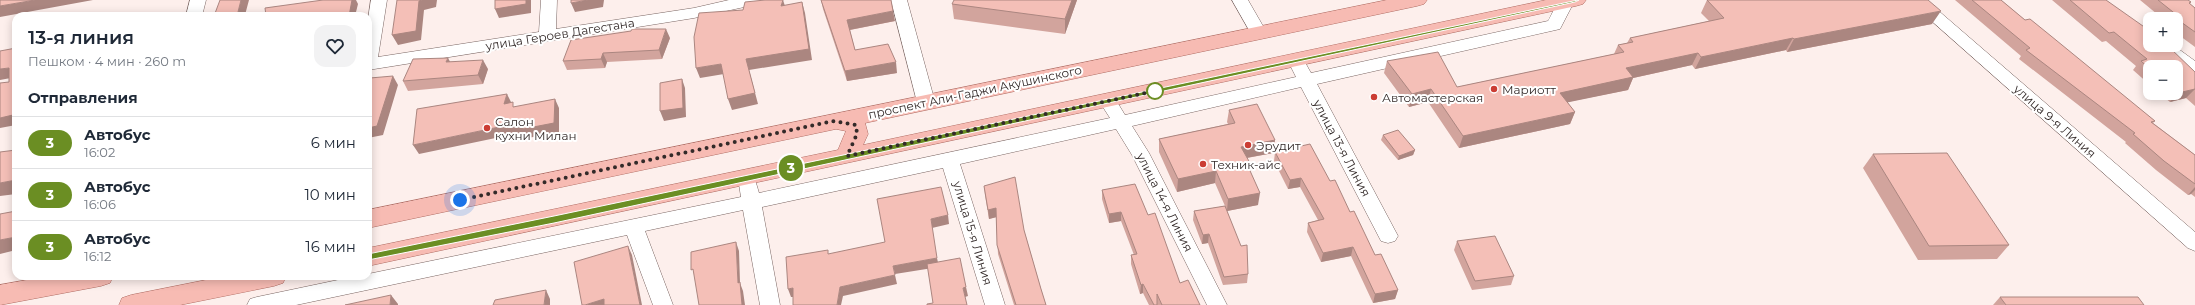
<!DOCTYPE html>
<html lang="ru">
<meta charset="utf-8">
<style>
:root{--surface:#fff;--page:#f2f2f3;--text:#1f2937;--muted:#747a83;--line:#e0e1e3}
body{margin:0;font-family:Montserrat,sans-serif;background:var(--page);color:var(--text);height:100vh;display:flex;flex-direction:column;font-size:15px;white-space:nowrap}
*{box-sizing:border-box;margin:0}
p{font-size:13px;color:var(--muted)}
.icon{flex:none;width:22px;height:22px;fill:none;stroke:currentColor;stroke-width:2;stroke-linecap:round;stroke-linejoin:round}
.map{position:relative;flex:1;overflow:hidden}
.panel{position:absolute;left:12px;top:12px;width:360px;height:268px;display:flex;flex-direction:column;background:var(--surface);border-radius:12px;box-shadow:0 2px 10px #0003}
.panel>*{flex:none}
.badge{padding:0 8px;border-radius:13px;font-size:14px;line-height:26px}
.buttons{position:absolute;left:2143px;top:12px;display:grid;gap:8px}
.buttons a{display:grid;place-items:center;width:40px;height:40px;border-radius:8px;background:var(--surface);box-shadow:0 2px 10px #0003;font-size:20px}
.you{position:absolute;width:20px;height:20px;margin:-10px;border:3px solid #fff;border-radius:50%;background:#1a73e8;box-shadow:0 0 0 6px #1a73e833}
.map>.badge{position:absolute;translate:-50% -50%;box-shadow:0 0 0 2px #fff}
h2{padding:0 16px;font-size:15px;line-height:36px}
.round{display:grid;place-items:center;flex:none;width:42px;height:42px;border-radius:12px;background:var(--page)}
.headline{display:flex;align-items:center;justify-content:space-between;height:68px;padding:0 16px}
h1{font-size:19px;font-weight:600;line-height:30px}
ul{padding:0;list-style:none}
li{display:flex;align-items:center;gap:12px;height:52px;padding:0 16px;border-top:1px solid var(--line)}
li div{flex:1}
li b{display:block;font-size:15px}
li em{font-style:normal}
li .badge{min-width:44px;font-weight:700;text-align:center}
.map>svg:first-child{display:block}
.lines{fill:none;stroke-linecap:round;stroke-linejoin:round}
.minor-casing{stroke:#796562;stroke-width:1}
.primary-casing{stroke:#af6b62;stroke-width:1}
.minor{fill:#fff;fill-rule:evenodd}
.primary{fill:#f7bbb3;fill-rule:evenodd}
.wall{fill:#d2a49d}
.shaded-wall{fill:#ab8680}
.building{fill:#f4bfb7;stroke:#ab8680}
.line{fill:#6b8e23;stroke:#fff}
.walk{stroke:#332a29;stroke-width:4;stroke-dasharray:0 7.2}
.poi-dot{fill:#cb3d34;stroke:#fff;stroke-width:1.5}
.stop-dot{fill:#fff;stroke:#6b8e23;stroke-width:2}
.labels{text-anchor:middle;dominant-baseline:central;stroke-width:4;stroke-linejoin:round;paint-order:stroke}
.street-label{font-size:12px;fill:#332a29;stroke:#fff}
.poi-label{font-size:12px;fill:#332a29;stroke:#fff;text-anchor:start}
</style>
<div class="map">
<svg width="2195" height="305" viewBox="0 0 2195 305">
<rect width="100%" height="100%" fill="#fdefec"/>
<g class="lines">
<g class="minor-casing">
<path id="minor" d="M190,0H206L202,16H186Z
M371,0H387L378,57L539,32L541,0H557L556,29L694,8L729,0H760L758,4L694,18L368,70V19Z
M891,0H907L935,102L932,106L926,108L920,106L917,102Z
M1232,0H1248L1267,33L1265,37L1259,38L1253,37Z
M1559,0H1573L1574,2L1560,29L1317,84L1398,236L1395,241L1388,243L1381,241L1301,87L1132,126L1149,153L1227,305H1207L1132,155L1116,129L960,164L1005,305H985L943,168L762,207L780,305H760L743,210L645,231L673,305H653L627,235L296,305H247L250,299L257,297L357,276H368V274L741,197L738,178L741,173L747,171L753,173L759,193L1110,118L1099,101L1102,97L1108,95L1114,97L1125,115L1296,77L1288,61L1290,57L1296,55L1302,57L1311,73L1548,21Z
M1908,0H1926L2195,232V251L2188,248Z
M2154,45H2173L2195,61V76L2189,74Z"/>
</g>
<g class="primary-casing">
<path id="primary" d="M1387,0H1427L1424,4L1417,6L865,123L868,134L863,145L1546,0H1586L1583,4L1576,6L368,266V248L838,150L846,131L836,129L368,228V210Z
M49,276H113L110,283L101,286L0,305V285Z
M226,276H286L283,283L274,286L180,305H119L122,298L131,295Z"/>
</g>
<use href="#minor" class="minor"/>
<use href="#primary" class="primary"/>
</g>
<path class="wall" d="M821,0L895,21L850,30L855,50L897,73L847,81L823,9Z
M1077,0L1065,34L954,19L952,4Z
M1707,0L1932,24L1787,52L1786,50L1695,69L1692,65L1633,78L1628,90L1567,102L1575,112L1570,124L1459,148L1428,102L1409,107L1384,73L1387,61L1457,87L1614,54L1618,45L1627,43L1630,38L1709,21L1701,13Z
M1955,0H2001L2025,20L2155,121L2153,123L2195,155V197L2191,194L2188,195L2156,170L2125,143L2126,142L2019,59L2021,56Z
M2052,0H2106L2170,49L2195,72V106L2186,98L2170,102L2159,93H2176V67H2150V85L2133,70L2136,66L2106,41L2102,42Z
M2140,0H2188L2191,2L2190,4L2195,8V47L2176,33V19H2163Z
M670,38L662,59L607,62L605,68L567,70L563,61Z
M488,69L483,84L408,91L403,81Z
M1229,110L1275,140L1273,153L1247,158L1258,205L1227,211L1248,274L1247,283L1223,285L1208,243L1202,244L1193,220L1194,211L1225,206L1215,183L1177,192L1159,152V139L1228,124L1227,122Z
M1383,135L1415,150L1413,155L1398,160L1381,140Z
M1275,152L1330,181L1350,212L1375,255L1398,290L1395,299L1373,303L1351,256L1321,262L1307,232L1308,223L1318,220L1300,187L1288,189L1274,161Z
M1873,154L2009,245L1997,259L1918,260L1863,168Z
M984,186L1024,230L1041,289L1046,305H1014L998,254L996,217L989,219L985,195Z
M1102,190L1148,215L1180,283L1200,305H1149L1143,293L1140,294L1131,264V255H1134L1121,221L1109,223L1102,199Z
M1457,241L1514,276L1511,285L1472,290L1454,250Z
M2000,297L2144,305H1993Z"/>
<path class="shaded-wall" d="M35,0H93L0,17V6Z
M241,0H249L245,15L246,16H237Z
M351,0H356L358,4L355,16H349Z
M422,0H437L436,7L424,10L421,40L398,45L392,35L419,1Z
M526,0H531V13L499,18L495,9Z
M588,0H604L603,7L575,12L571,3Z
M783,0L786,9L781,6Z
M1072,0H1077L1065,34V19Z
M802,2L805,13L812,60L749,70L758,104L732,110L728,99L746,59Z
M893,11L895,21L849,30L847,20Z
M1941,11L1932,24L1787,52L1794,39Z
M666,29L670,38L662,59L659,50Z
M1793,38L1786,50L1695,69L1701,57Z
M603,53L607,62L605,68L601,59Z
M1698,53L1692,65L1633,78L1628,90L1555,105L1560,93L1626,68Z
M448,58L453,67L446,62Z
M483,60L488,69L483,84L478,75Z
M896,62L897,73L847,81L845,71Z
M721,64L724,74L700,78L696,68Z
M9,68L16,77L0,80V69Z
M393,76L398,85L383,135L368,138V128Z
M682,79L685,88L686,117L664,121L660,111Z
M1431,89L1428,102L1409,107L1412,94Z
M2195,89L2186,98L2170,102L2178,93Z
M507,94L512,104H504Z
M555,99L559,108V132L528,138L525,132L419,154L413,145L523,122Z
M16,112V125L0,128V118Z
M1575,112L1570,124L1459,148L1463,136Z
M1275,140L1273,153L1240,159L1241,147Z
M1415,150L1413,155L1398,160L1399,156Z
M1250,163L1248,175L1247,164Z
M1216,171L1215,183L1177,192L1178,179Z
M1301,178L1300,187L1288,189L1290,180Z
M16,180V194L0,196V183Z
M2195,187V190L2191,194L2188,195Z
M1260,193L1258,205L1227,211L1228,199Z
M996,208L997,217L989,219L988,210Z
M1121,212V221L1109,223V214Z
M948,215L949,224L932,228L931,219Z
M1209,234L1208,243L1202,244L1203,235Z
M16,237V250L0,254V240Z
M736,242L739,251L740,283L743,291L745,305H742L738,283Z
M628,246L632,255L642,305H640Z
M1353,247L1351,256L1321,262L1323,253Z
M937,258L939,267L895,274L893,266Z
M895,275L897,284L843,296L841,305H837L840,287Z
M1143,284V293L1140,294L1141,285Z
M966,287L968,296L965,297L963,288Z
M793,288L796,297H791L788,289Z
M546,290L550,299V305H544Z
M1398,290L1395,299L1373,303L1375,294Z
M391,295L398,304V305H390Z
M604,299L607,305H585Z"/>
<path class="building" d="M0,0H35L0,6Z
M220,0H241L237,16L245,14L244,16H214Z
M323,0H352L349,16H319V15L314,16H266L265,8Z
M397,0H422L419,1L416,31L392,35Z
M495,0H526V4L495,9Z
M571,0H588L571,3Z
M765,0H783L781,6L802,2L809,49L746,59L755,93L728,99L721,64L696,68L694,37L699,13L743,10L745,2Z
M821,0H891L893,11L847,20L855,50L888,44L896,62L845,71Z
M954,0H1072L1065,19L952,4Z
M1707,0H1928L1941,11L1794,39L1793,38L1701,57L1698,53L1626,68L1633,77L1560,93L1575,112L1463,136L1431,89L1412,94L1387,61L1438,52L1457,87L1624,52L1618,45L1633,42L1630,38L1724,18Z
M1972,0H2001L2025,20L2030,19L2051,36L2155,121L2151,122L2195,155V184L2164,161L2133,134L2135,133L2026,50L2030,48Z
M2070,0H2106L2150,31V45H2171L2172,46L2169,47L2195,72V89L2178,93L2176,91V67H2150V69L2141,61L2147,59L2114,32L2109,33Z
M2158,0H2188L2191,2L2189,3L2195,8V32L2174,17L2178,16Z
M632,29H666L659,50L603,53L601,59L563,61L571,40L631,31Z
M16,48V112L13,115L0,118V83L9,82V68L0,69V51Z
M448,58L446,62L483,60L478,75L403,81L413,59Z
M393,76L377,126L368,128V83L370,78Z
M682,79L683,108L660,111V83Z
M507,94L504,104L513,102V107L555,99L554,123L523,129V122L413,145L417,109Z
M1257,104L1275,140L1241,147L1250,163L1247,164L1260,193L1228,199L1216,171L1178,179L1159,139L1235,123L1229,110Z
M1398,130L1415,150L1399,156L1383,135Z
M1310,144L1330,181L1335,180L1350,212L1354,211L1375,255L1381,254L1398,290L1375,294L1353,247L1323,253L1308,223L1324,219L1301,178L1290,180L1275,152Z
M16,150V180L0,183V152Z
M1947,153L2009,245L1929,246L1873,154Z
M1015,177L1024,230L1041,289L1046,305H1016L997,245L996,208L988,210L984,186Z
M1135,184L1148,215L1155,213L1180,283L1188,280L1200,305H1162L1157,294V305H1154L1143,284L1141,285L1131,255L1137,254L1121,212L1109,214L1102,190Z
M941,187L948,215L931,219L937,258L893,266L895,275L840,287L837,305H793V288L788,289L786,257L828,250V254L885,242L877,199Z
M1225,206L1241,246L1247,245L1248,274L1224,277L1209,234L1203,235L1194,211Z
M16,211V237L0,240V214Z
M1495,236L1514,276L1475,281L1457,241Z
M736,242L738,283L740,282L742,305H699L693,269L691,270V252Z
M628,246L640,305H604V299L585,305H582L574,262Z
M960,258L966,287L963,288L967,305H927V304L933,303L927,264Z
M546,290L544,305H493L495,300Z
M391,295L390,305H345Z
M2000,297H2138L2144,305H2006Z"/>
<path class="line" d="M1575,2L554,223L368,260L364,257L368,254L554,216L1578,0H1579Z"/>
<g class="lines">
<path class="walk" d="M460,200L834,121L856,125L857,134L847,156L1155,91"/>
</g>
<g class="poi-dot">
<circle cx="1494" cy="89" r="4"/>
<circle cx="1374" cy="97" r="4"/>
<circle cx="487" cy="128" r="4"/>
<circle cx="1248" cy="145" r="4"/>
<circle cx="1203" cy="164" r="4"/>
</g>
<circle class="stop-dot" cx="1155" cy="91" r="8"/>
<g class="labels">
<g class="street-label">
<text transform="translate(560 34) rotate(-9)">улица Героев Дагестана</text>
<text transform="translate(975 92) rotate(-12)">проспект Али-Гаджи Акушинского</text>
<text transform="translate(2055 121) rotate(41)">улица 9-я Линия</text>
<text transform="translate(1342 148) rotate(62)">улица 13-я Линия</text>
<text transform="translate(1165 202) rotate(63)">улица 14-я Линия</text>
<text transform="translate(973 233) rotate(73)">улица 15-я Линия</text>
</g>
<g class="poi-label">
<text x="1502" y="89">Мариотт</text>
<text x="1382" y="97">Автомастерская</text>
<text x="495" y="121">Салон<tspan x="495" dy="14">кухни Милан</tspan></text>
<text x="1256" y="145">Эрудит</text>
<text x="1211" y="164">Техник-айс</text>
</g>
</g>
</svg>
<div class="buttons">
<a>+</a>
<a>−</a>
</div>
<div class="you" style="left:460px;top:200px"></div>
<b class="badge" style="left:791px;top:168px;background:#6b8e23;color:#fff">3</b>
<section class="panel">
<div class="headline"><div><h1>13-я линия</h1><p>Пешком · 4 мин · 260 m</p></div><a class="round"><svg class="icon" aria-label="heart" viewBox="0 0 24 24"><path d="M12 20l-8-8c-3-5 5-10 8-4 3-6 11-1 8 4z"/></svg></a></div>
<h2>Отправления</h2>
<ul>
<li><span class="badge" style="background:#6b8e23;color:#fff">3</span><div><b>Автобус</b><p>16:02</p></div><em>6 мин</em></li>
<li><span class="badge" style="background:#6b8e23;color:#fff">3</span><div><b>Автобус</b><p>16:06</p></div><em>10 мин</em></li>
<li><span class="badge" style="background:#6b8e23;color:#fff">3</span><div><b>Автобус</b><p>16:12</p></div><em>16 мин</em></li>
</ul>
</section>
</div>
